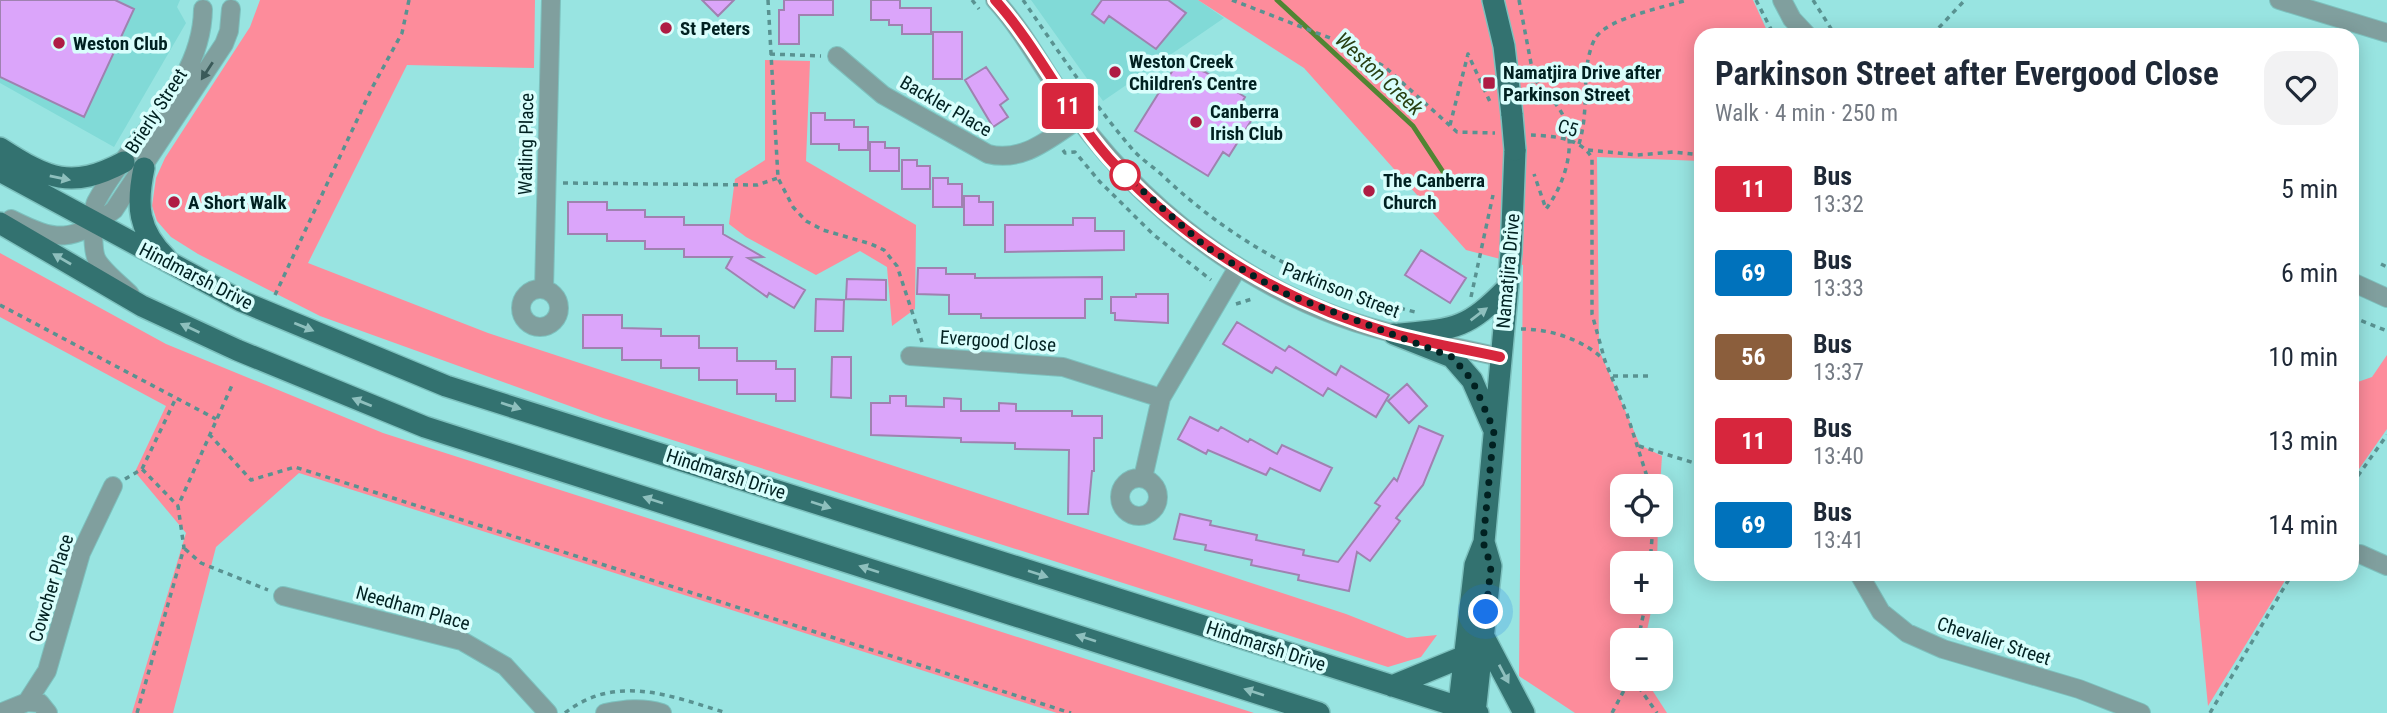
<!DOCTYPE html>
<meta charset="utf-8">
<style>
:root{--surface:#fff;--page:#f2f2f3;--text:#1f2937;--muted:#747a83}
body{margin:0;font-family:"Roboto Condensed",sans-serif;background:var(--page);color:var(--text);height:100vh;display:flex;flex-direction:column;font-size:26px;white-space:nowrap}
*{box-sizing:border-box;margin:0}
p{font-size:23px;color:var(--muted)}
.icon{flex:none;width:38px;height:38px;fill:none;stroke:currentColor;stroke-width:2;stroke-linecap:round;stroke-linejoin:round}
.map{position:relative;flex:1;overflow:hidden}
.details{position:absolute;left:1694px;top:28px;width:665px;height:553px;display:flex;flex-direction:column;background:var(--surface);border-radius:21px;box-shadow:0 4px 18px #0003}
.details>*{flex:none}
.badge{padding:0 14px;border-radius:5px;font-size:24px;line-height:46px}
.tools{position:absolute;left:1610px;top:474px;display:grid;gap:14px}
.tools a{display:grid;place-items:center;width:63px;height:63px;border-radius:14px;background:var(--surface);box-shadow:0 4px 18px #0003;font-size:35px}
.you{position:absolute;width:35px;height:35px;margin:-18px;border:5px solid #fff;border-radius:50%;background:#1a73e8;box-shadow:0 0 0 10px #1a73e833}
.map>.badge{position:absolute;translate:-50% -50%;box-shadow:0 0 0 4px #fff}
.round{display:grid;place-items:center;flex:none;width:74px;height:74px;border-radius:21px;background:var(--page)}
.overview{display:flex;align-items:center;justify-content:space-between;height:119px;padding:0 21px}
h1{font-size:33px;font-weight:700;line-height:52px}
ul{padding:0;list-style:none}
li{display:flex;align-items:center;gap:21px;height:84px;padding:0 21px}
li div{flex:1}
li b{display:block;font-size:26px}
li em{font-style:normal}
li .badge{min-width:77px;font-weight:700;text-align:center}
.map>svg:first-child{display:block}
.built{fill:#81dad7}
.green{fill:#fd8c9b}
.lines{fill:none;stroke-linecap:round;stroke-linejoin:round}
.stream{stroke:#518533;stroke-width:5}
.building{fill:#dba5fa;stroke:#9f82b0;stroke-width:2}
.minor-casing{stroke:#7dc1be;stroke-width:20}
.major-casing{stroke:#7dc1be;stroke-width:24}
.path{stroke:#599291;stroke-width:3.5;stroke-dasharray:5 5;stroke-linecap:butt}
.minor{stroke:#809f9e;stroke-width:18}
.major{stroke:#337270;stroke-width:21}
.major-bridge-casing{stroke:#7dc1be;stroke-width:24;stroke-linecap:butt}
.major-bridge{stroke:#337270;stroke-width:21}
.oneway{fill:#3a5a59}
.oneway2{fill:#8ebfbd}
.line-casing{stroke:#fff;stroke-width:16}
.line{stroke:#d7263d;stroke-width:10}
.walk{stroke:#012121;stroke-width:7;stroke-dasharray:0 12.6}
.poi-dot{fill:#af1c44;stroke:#d9fefc;stroke-width:2.5}
.stop-dot{fill:#fff;stroke:#d7263d;stroke-width:3.5}
.labels{text-anchor:middle;dominant-baseline:central;stroke-width:7;stroke-linejoin:round;paint-order:stroke}
.poi-label{font-size:19px;font-weight:bold;fill:#012121;stroke:#d9fefc;text-anchor:start}
.street-label{font-size:19px;fill:#012121;stroke:#d9fefc}
.water-label{font-size:21px;font-style:italic;fill:#284013;stroke:#d9fefc}
</style>
<div class="map">
<svg width="2387" height="713" viewBox="0 0 2387 713">
<rect width="100%" height="100%" fill="#98e4e1"/>
<path class="built" d="M0,0H180L177,7L186,23L114,147L0,83Z
M1031,0H1198L1224,18L1103,101Z"/>
<path class="green" d="M260,0H535L534,68L407,65L308,263L488,333L1346,614L1407,638L1437,635L1421,657L1388,667L603,418L320,316L198,254L171,237L157,221L152,206L156,178L165,158L250,27Z
M1198,0H1753L1769,35H1701V161L1597,157L1599,350L1640,445L1662,456L1660,486H1622V525H1658L1657,563L1622,564V602H1653L1645,640H1622V679H1645L1667,713H1575L1519,676L1523,265L1466,250L1304,68Z
M765,60L810,61L806,161L916,225L915,309L892,326L887,267L860,251L816,275L746,237L729,224L735,179L765,160Z
M0,253L166,344L383,433L1254,713H1057L299,473L216,547L173,713H132L186,533L135,472L166,406L0,317Z
M2387,355V429L2352,479V384L2372,377Z
M2195,574H2289L2208,706Z"/>
<g class="lines">
<path class="stream" d="M1277,0L1413,126L1449,181"/>
</g>
<path class="building" d="M0,0H115L134,9L84,117L0,77Z
M702,0H734L718,16Z
M784,0H833V15H799V44H779V10H784Z
M871,0H900V8H931V34H902V25H889V20H871Z
M1102,0H1168L1186,13L1156,49L1109,16L1104,23L1092,14Z
M933,32H962V79H933Z
M1178,62L1205,72L1245,97L1241,104L1256,113L1229,156L1223,152L1208,176L1135,131Z
M986,67L1008,99L1000,105L1008,117L993,127L965,80Z
M811,113H825V120H854V127H868V150H839V144H811Z
M870,142H885V148H899V171H870Z
M902,160H917V166H930V189H902Z
M933,178H948V184H962V207H933Z
M964,196H979V202H993V225H964Z
M568,202H607V210H645V217H684V225H723V234L763,257L748,258L805,290L794,308L769,293L767,297L726,268L732,257H684V249H645V241H607V234H568Z
M1073,218H1095V231H1124V250L1005,252V225H1073Z
M1421,250L1466,278L1450,303L1405,275Z
M918,268H946V274H975V278L1102,277V299H1085V318H981V314H949V295L917,294Z
M847,279L886,280V300L846,299Z
M1136,294H1168V323L1115,320V313H1111V297H1136Z
M816,299L844,300L843,331H815Z
M583,315H622V328L661,329V336H699V348H737V361H776V369H795V401H776V394H737V380H699V368H661V360H622V348H583Z
M1237,322L1285,351L1289,346L1336,375L1341,366L1389,395L1376,417L1328,388L1323,396L1276,367L1272,373L1223,344Z
M832,357H851V398L831,397Z
M1407,384L1427,406L1409,423L1388,401Z
M890,396H906V406L944,407V398L961,399V411H999V403L1016,404V411H1072V416H1102V438H1094V471H1092L1088,514H1068L1069,450L1015,449V443L961,442V438L871,435V403H890Z
M1190,417L1218,431L1221,427L1248,442L1250,439L1277,454L1282,445L1332,468L1320,491L1270,468L1266,475L1208,450L1206,454L1178,439Z
M1419,426L1443,436L1423,485L1396,518L1400,521L1370,561L1357,552L1349,591L1298,580L1299,575L1251,565L1252,560L1205,550L1206,545L1174,539L1180,514L1211,521L1210,525L1257,535L1256,540L1304,550L1303,555L1338,562L1380,506L1375,503L1394,478L1397,481Z"/>
<g class="lines">
<g class="minor-casing">
<path id="minor" d="M995,0C1027,35 1048,79 1077,117C1156,223 1274,308 1405,336
M1782,0L1792,19L1807,35
M2279,0L2387,33
M837,56L883,95L988,154C1023,163 1050,138 1078,120
M11,219C57,242 72,243 114,210L224,44L229,31L231,9
M2352,282L2387,298
M521 308a19 19 0 1 1 38 0a19 19 0 1 1-38 0Z
M544,289L551,0
M130,294C120,284 104,272 97,260C92,251 92,210 96,202C130,138 202,87 203,9
M1432,342L1500,357
M910,356L1063,367L1161,398
M1120 497a19 19 0 1 1 38 0a19 19 0 1 1-38 0Z
M1143,478L1161,398L1238,267
M2360,554L2387,566
M1859,574L1881,612L1907,633L1943,649L2079,689L2141,713
M283,596L462,641L505,666L548,713
M27,702L40,703L48,713
M0,713L27,702L47,671L81,553L113,486
M605,713C625,709 642,707 662,713"/>
</g>
<g class="major-casing">
<path id="major" d="M1493,0L1504,46L1512,115
M0,148C48,179 71,190 124,162
M144,168C136,206 138,230 166,258
M0,171L241,301L446,386L1478,713
M0,223L142,306L237,350L425,427L1319,713
M1394,334L1452,357L1472,380L1493,428
M1399,334C1456,329 1467,329 1508,287
M1483,635L1524,713
M1392,686L1465,656
M1458,713L1475,565L1484,542L1511,253L1515,150
M1475,713L1491,566L1484,542"/>
</g>
<path class="path" d="M768,0L778,178L793,207L806,221L823,230L871,244L884,250L897,266L922,342
M972,0L979,9
M1023,0C1058,51 1093,103 1133,150C1141,159 1152,166 1161,174C1233,243 1318,288 1415,312
M1232,0L1348,45L1385,67L1457,132L1495,133
M1519,0L1534,79
M1756,0L1774,35
M1813,0L1835,35
M1932,35L1965,0
M770,54L821,56
M1530,98L1534,79C1543,89 1553,99 1560,110C1579,140 1566,182 1546,209L1534,174
M1450,125L1468,54L1491,104
M1531,135C1552,136 1580,137 1592,158V314L1605,361L1627,414L1650,486
M1579,144C1586,121 1585,98 1586,74C1587,63 1590,46 1596,37C1609,18 1665,7 1687,0
M1063,150L1065,153L1075,152L1100,182L1154,235L1211,280
M1588,150L1637,155L1674,152L1701,155
M563,183L757,185L778,178
M2381,264L2387,267
M275,295L372,88L402,33L409,0
M1471,297L1493,195
M1236,304L1255,298
M0,305L216,419
M2352,317L2387,331
M1521,329C1550,329 1582,339 1603,359
M1613,376H1648
M209,434L251,480L295,467L1071,713
M1639,446L1701,465
M142,469L176,398
M125,479L142,469L178,506
M2352,484L2387,435
M185,549L201,563L268,590
M1650,564L1653,525
M1638,640L1646,602
M1633,679L1657,713
M137,713L184,548L178,506L233,383
M565,713C616,673 671,696 727,713
M1612,713L1630,679
M2210,713L2292,574"/>
<use href="#minor" class="minor"/>
<use href="#major" class="major"/>
<g class="major-bridge-casing">
<path id="major-bridge" d="M1512,115L1515,150"/>
</g>
<use href="#major-bridge" class="major-bridge"/>
</g>
<defs><path id="oneway-solid" d="M-6-.8H1V-3.2L6.5 0L1 3.2V.8H-6Z" transform="scale(1.75)"/></defs>
<use class="oneway" href="#oneway-solid" transform="translate(207 71) rotate(123)"/>
<g class="oneway2">
<use href="#oneway-solid" transform="translate(60 178) rotate(12)"/>
<use href="#oneway-solid" transform="translate(62 259) rotate(-150)"/>
<use href="#oneway-solid" transform="translate(1479 314) rotate(-37)"/>
<use href="#oneway-solid" transform="translate(304 327) rotate(22)"/>
<use href="#oneway-solid" transform="translate(190 328) rotate(-155)"/>
<use href="#oneway-solid" transform="translate(362 402) rotate(-158)"/>
<use href="#oneway-solid" transform="translate(511 406) rotate(18)"/>
<use href="#oneway-solid" transform="translate(653 500) rotate(-162)"/>
<use href="#oneway-solid" transform="translate(821 505) rotate(18)"/>
<use href="#oneway-solid" transform="translate(869 569) rotate(-162)"/>
<use href="#oneway-solid" transform="translate(1038 574) rotate(18)"/>
<use href="#oneway-solid" transform="translate(1086 638) rotate(-162)"/>
<use href="#oneway-solid" transform="translate(1504 674) rotate(62)"/>
<use href="#oneway-solid" transform="translate(1254 692) rotate(-162)"/>
</g>
<g class="lines">
<g class="line-casing">
<path id="line" d="M995,0C1041,51 1069,117 1117,167C1192,247 1286,303 1391,333C1427,343 1464,349 1500,357"/>
</g>
<use href="#line" class="line"/>
<path class="walk" d="M1125,175L1205,246L1238,267L1284,293L1452,357L1472,380L1494,430L1483,542L1491,566L1486,612"/>
</g>
<g class="poi-dot">
<circle cx="666" cy="28" r="7"/>
<circle cx="59" cy="43" r="7"/>
<circle cx="1115" cy="72" r="7"/>
<rect x="1482" y="76" width="14" height="14" rx="3.5"/>
<circle cx="1196" cy="122" r="7"/>
<circle cx="1369" cy="191" r="7"/>
<circle cx="174" cy="202" r="7"/>
</g>
<circle class="stop-dot" cx="1125" cy="175" r="14"/>
<g class="labels">
<g class="poi-label">
<text x="680" y="28">St Peters</text>
<text x="73" y="43">Weston Club</text>
<text x="1129" y="61">Weston Creek<tspan x="1129" dy="22">Children’s Centre</tspan></text>
<text x="1503" y="72">Namatjira Drive after<tspan x="1503" dy="22">Parkinson Street</tspan></text>
<text x="1210" y="111">Canberra<tspan x="1210" dy="22">Irish Club</tspan></text>
<text x="1383" y="180">The Canberra<tspan x="1383" dy="22">Church</tspan></text>
<text x="188" y="202">A Short Walk</text>
</g>
<g class="street-label">
<text transform="translate(946 106) rotate(30)">Backler Place</text>
<text transform="translate(156 111) rotate(-57)">Brierly Street</text>
<text transform="translate(1568 128) rotate(16)">C5</text>
<text transform="translate(526 144) rotate(-89)">Watling Place</text>
<text transform="translate(1508 271) rotate(-85)">Namatjira Drive</text>
<text transform="translate(196 276) rotate(27)">Hindmarsh Drive</text>
<text transform="translate(1341 290) rotate(21)">Parkinson Street</text>
<text transform="translate(998 341) rotate(4)">Evergood Close</text>
<text transform="translate(726 474) rotate(18)">Hindmarsh Drive</text>
<text transform="translate(51 588) rotate(-73)">Cowcher Place</text>
<text transform="translate(413 608) rotate(16)">Needham Place</text>
<text transform="translate(1994 641) rotate(18)">Chevalier Street</text>
<text transform="translate(1266 646) rotate(18)">Hindmarsh Drive</text>
</g>
<g class="water-label">
<text transform="translate(1379 74) rotate(43)">Weston Creek</text>
</g>
</g>
</svg>
<div class="tools">
<a><svg class="icon" aria-label="locate" viewBox="0 0 24 24"><circle cx="12" cy="12" r="6"/><path d="M12 2v4M12 18v4M2 12h4M18 12h4"/></svg></a>
<a>+</a>
<a>−</a>
</div>
<div class="you" style="left:1486px;top:612px"></div>
<b class="badge" style="left:1068px;top:106px;background:#d7263d;color:#fff">11</b>
<section class="details">
<div class="overview"><div><h1>Parkinson Street after Evergood Close</h1><p>Walk · 4 min · 250 m</p></div><a class="round"><svg class="icon" aria-label="heart" viewBox="0 0 24 24"><path d="M12 20l-8-8c-3-5 5-10 8-4 3-6 11-1 8 4z"/></svg></a></div>
<ul>
<li><span class="badge" style="background:#d7263d;color:#fff">11</span><div><b>Bus</b><p>13:32</p></div><em>5 min</em></li>
<li><span class="badge" style="background:#0072bc;color:#fff">69</span><div><b>Bus</b><p>13:33</p></div><em>6 min</em></li>
<li><span class="badge" style="background:#8b5e3c;color:#fff">56</span><div><b>Bus</b><p>13:37</p></div><em>10 min</em></li>
<li><span class="badge" style="background:#d7263d;color:#fff">11</span><div><b>Bus</b><p>13:40</p></div><em>13 min</em></li>
<li><span class="badge" style="background:#0072bc;color:#fff">69</span><div><b>Bus</b><p>13:41</p></div><em>14 min</em></li>
</ul>
</section>
</div>
